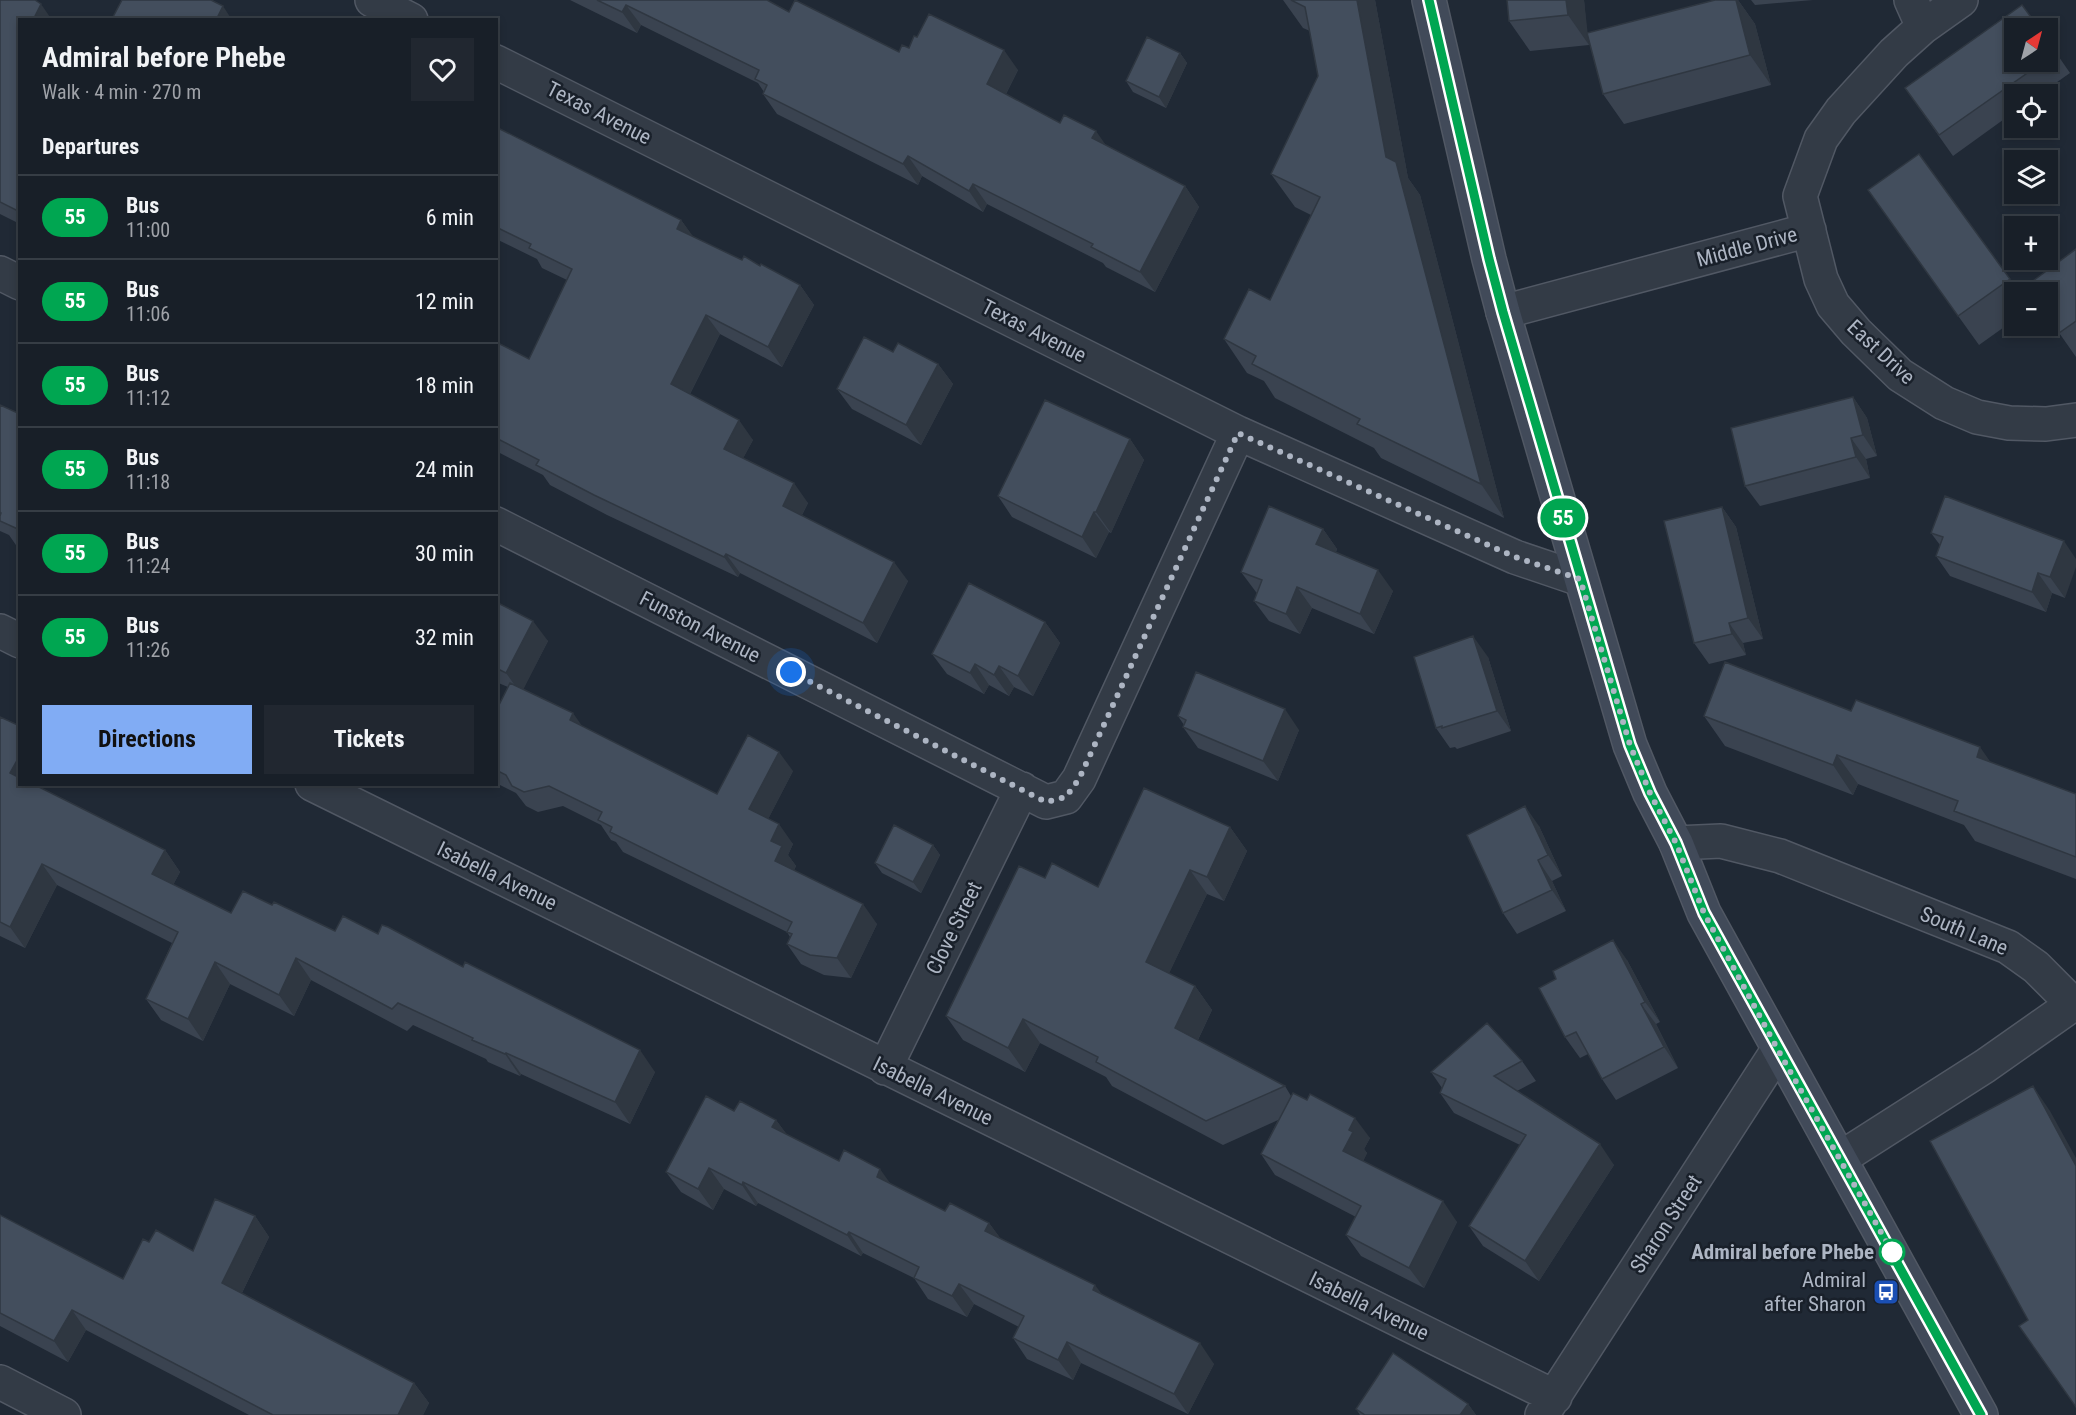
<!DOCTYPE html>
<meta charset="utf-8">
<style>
:root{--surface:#181f28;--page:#212730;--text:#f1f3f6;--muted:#9fa2a8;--line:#363d45;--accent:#81acf4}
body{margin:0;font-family:"Roboto Condensed",sans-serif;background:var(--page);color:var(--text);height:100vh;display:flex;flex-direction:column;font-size:22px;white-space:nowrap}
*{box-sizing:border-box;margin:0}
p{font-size:20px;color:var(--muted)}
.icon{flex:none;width:33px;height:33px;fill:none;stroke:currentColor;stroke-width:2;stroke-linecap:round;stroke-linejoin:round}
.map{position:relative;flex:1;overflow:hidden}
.details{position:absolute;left:18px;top:18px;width:480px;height:768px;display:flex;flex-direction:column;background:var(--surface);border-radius:0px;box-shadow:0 3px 9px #0003,0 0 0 2px var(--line)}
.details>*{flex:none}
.badge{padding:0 12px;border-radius:20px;font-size:21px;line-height:39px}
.needle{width:39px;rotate:36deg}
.controls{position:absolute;left:2004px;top:18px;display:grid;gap:12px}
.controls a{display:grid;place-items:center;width:54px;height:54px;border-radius:0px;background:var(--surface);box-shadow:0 3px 9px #0003,0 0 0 2px var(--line);font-size:30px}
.you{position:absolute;width:30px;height:30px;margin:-15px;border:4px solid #fff;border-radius:50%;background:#1a73e8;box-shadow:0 0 0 9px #1a73e833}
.map>.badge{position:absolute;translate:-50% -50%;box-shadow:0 0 0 3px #fff}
h2{padding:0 24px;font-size:22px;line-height:54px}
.round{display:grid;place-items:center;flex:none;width:63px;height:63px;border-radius:0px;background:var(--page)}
.summary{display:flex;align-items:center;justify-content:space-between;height:102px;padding:0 24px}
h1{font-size:28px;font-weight:700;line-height:45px}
.primary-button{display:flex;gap:12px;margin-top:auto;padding:12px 24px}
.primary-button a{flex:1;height:69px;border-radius:0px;background:var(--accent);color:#111;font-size:24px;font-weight:700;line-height:69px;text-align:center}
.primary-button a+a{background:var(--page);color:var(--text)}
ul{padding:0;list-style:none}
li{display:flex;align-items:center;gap:18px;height:84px;padding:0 24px;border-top:2px solid var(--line)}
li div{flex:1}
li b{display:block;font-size:22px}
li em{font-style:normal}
li .badge{min-width:66px;font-weight:700;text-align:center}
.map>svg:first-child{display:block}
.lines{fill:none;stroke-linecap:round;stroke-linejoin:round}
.street-casing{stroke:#515864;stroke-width:36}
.secondary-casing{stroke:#515864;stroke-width:36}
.street{stroke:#333b46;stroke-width:33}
.secondary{stroke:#414a59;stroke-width:33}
.wall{fill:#3a4350}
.shaded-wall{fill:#2f3741}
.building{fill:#434e5d;stroke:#2f3741;stroke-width:1.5}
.line-casing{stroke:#fff;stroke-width:14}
.line{stroke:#00a651;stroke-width:9}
.walk{stroke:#adb5c3;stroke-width:6;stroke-dasharray:0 10.8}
.stop-dot{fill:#fff;stroke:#00a651;stroke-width:3}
.labels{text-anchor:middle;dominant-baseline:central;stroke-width:5;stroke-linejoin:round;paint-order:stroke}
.street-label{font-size:21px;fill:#adb5c3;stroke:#19202a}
.stop-label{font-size:21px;font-weight:bold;fill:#adb5c3;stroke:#19202a;text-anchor:end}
.poi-label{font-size:21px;fill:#adb5c3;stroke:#19202a;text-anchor:end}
</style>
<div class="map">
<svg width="2076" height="1415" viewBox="0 0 2076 1415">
<rect width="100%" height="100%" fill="#202935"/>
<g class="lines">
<g class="street-casing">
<path id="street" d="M372,0L411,20
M1911,0L1923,27
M1961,0L1923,27L1894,53L1841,111L1821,139L1800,196L1821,279L1833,305L1856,332L1900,375L1944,403L1977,417L2009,423L2046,424L2076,420
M496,62L1238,433L1515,557L1580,579
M0,273L20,283
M1503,312L1809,230
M496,524L1046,802L1066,797L1079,779L1238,433
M0,631L20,641
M312,784L1555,1397
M1676,843L1721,841L1780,856L2008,947L2036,967L2073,1004
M885,1068L1022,789
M1841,1158L1985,1066L2076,1002
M0,1382L64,1415
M1542,1415L1778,1050"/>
</g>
<g class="secondary-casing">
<path id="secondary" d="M1429,0L1489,259L1503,312L1630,745L1650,793L1676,843L1704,913L1981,1415"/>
</g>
<use href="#street" class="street"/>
<use href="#secondary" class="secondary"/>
</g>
<path class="wall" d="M0,0L20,20V224L0,214Z
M570,0H767L789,12L899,52L909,48L1018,70L1006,94L1060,123L1185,186L1199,207L1155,292L1106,267L1103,263L987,204L983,212L922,176L918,185L777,114L763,94L764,92L758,83L641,25L637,33Z
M1283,0H1375L1408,178L1420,195L1504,518L1381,458L1374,448L1275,398L1264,381L1247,373L1224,339L1270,300L1311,215L1295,207L1271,174L1318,76L1310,31L1303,28Z
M1507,0H1584L1587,33L1715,0H1738L1755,24L1771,85L1624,124L1603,94L1588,38L1589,45L1530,51L1509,21Z
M1751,0H1813L1755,5Z
M2048,41L2070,73L2040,94H2014V112L1953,156L1905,88L2014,62H2048Z
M1180,53L1187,63L1166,108L1133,92L1126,81Z
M496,127L681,220L693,237L742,260L760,266L800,285L814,305L782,367L720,334L690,394L753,440L743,458L808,503L802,515L908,581L877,643L740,573L738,577L607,515L550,485L543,475L496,451V342L529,359L567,280L542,268L537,259L496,239Z
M1919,154L2019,292H2014V320L1979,345L1868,190Z
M2076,249V357L2048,317Z
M893,352L938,364L953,384L921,445L852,409L837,389Z
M1853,397L1867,418L1877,456L1866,459L1870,478L1760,506L1745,486Z
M0,405L20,414V549L18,548L9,535L0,531Z
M1130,439L1144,460L1111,533L1109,532L1096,558L1012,517L998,496Z
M1722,507L1736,527L1763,639L1743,643L1746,655L1709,664L1694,643Z
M1323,529L1337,549L1336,552L1393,591L1374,634L1312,608L1300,634L1269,621L1254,601L1257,593L1256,592L1241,572Z
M1931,533L2064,541L2065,598L2052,593L2046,612L1950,576L1936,556L1940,545Z
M496,602L548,641L523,689L583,727L717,794L793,771L768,819L793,844L788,855L796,866L794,870L877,924L851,978L824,975L801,964L787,944L790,937L787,932L623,852L616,842L611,840L601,825L563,806L538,812L526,806L516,793L496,783V711L508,687L496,682Z
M1045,622L1060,643L1033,696L1014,687L1009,696L989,685L984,694L947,674L932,654Z
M1488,657L1511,731L1457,749L1455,747L1450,748L1436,728Z
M1851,711L2076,794V879L1975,841L1964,825L1858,784L1853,795L1725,746L1704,716Z
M1178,716L1299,730L1278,781L1198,748L1183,727L1184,725Z
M0,717L20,784L165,850L180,872L173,885L231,913L272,905L335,931L378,934L655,1072L630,1124L521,1074L520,1076L488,1062L486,1059L413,1025L407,1031L311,980L294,1016L230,984L203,1041L161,1020L146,999L172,943L57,885L25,948L0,936Z
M1539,826L1562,876L1552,881L1566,911L1517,934L1503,913Z
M1230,827L1247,851L1224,901L1207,894L1169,973L1195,986L1212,1010L1198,1040L1285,1086L1291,1096L1370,1138L1364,1149L1367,1153L1363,1161L1457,1222L1424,1288L1361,1256L1346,1235L1356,1217L1275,1175L1261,1154L1278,1120L1223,1145L1112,1086L1106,1077L1040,1043L1025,1072L963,1040L946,1016L1045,878L1098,887Z
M933,845L940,855L921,893L882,873L875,863Z
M1627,960L1660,1022L1656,1024L1678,1068L1616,1100L1602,1079L1588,1054L1580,1058L1565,1037Z
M1522,1061L1536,1081L1517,1091L1614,1165L1539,1281L1483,1246L1469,1226L1520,1145L1454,1113L1440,1093L1442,1088L1431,1072Z
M734,1111L776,1120L787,1135L839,1161L891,1184L945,1211L989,1223L1000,1238L1102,1295L1214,1364L1188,1414L1081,1363L1073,1380L1027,1359L1013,1338L1019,1327L974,1304L967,1317L928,1299L914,1278L863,1253L861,1256L758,1203L756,1206L724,1189L713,1210L681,1192L666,1172Z
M0,1215L123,1279L149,1242L193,1251L255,1216L269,1237L242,1293L414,1383L429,1403L423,1415H249L86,1330L68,1362L0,1326Z
M1468,1404L1476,1415H1360L1356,1409Z"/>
<path class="shaded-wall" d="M1357,0H1375L1408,178L1420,195L1504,518L1481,484L1386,157Z
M1566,0H1584L1589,45L1568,15Z
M1736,0H1738L1755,24L1771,85L1750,55Z
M41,4L52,20H33Z
M626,5L641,25L637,33L622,12Z
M223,6L232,20H216Z
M1004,50L1018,70L1001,104L987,84Z
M1180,53L1187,63L1166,108L1159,97Z
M1096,131L1110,151L1092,138Z
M908,156L922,176L918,185L903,164Z
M973,184L987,204L983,212L969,191Z
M1185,186L1199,207L1155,292L1140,272Z
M681,220L695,239L677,229Z
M800,285L814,305L782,367L768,347Z
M706,315L720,334L685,404L671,384Z
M938,364L953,384L921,445L906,425Z
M1853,397L1867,418L1877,456L1863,435Z
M739,420L753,440L738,468L724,449Z
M1851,438L1866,459L1870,478L1856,457Z
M1130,439L1144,460L1111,533L1096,512Z
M794,483L808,503L797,525L783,506Z
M1722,507L1736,527L1763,639L1748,618Z
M1094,512L1109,532L1096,558L1082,537Z
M1323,529L1337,549L1330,564L1316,544Z
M2064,541L2076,559V567L2065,598L2050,577Z
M726,554L740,573L738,577L724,557Z
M894,562L908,581L877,643L863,623Z
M1378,570L1393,591L1374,634L1360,614Z
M2038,573L2052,593L2046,612L2032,592Z
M1297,587L1312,608L1300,634L1286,614Z
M533,621L548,641L521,694L506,673Z
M1045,622L1060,643L1033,696L1018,676Z
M1729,623L1743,643L1746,655L1732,634Z
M1473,636L1488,657L1511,731L1497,711Z
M975,664L989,685L984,694L970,673Z
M999,666L1014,687L1009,696L994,675Z
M1285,709L1299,730L1278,781L1263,761Z
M573,713L587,733L570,720Z
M1980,747L2001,777L1977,757Z
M779,752L793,771L763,829L749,809Z
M20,755V784L10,773Z
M1837,755L1858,784L1853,795L1833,765Z
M1525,806L1539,826L1562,876L1548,855Z
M779,824L793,844L788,855L796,866L789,881L775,861L771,841Z
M1230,827L1247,851L1224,901L1207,877Z
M933,845L940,855L921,893L913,882Z
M165,850L180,872L167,896L152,874Z
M1538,860L1552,881L1566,911L1552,890Z
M42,864L57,885L25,948L10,927Z
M1190,870L1207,894L1163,986L1146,962Z
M863,904L877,924L851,978L837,958Z
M1613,940L1627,960L1660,1022L1645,1002Z
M296,958L311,980L294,1016L279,995Z
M215,962L230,984L203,1041L188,1019Z
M1195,986L1212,1010L1192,1052L1175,1028Z
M1641,1004L1656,1024L1678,1068L1664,1047Z
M1023,1019L1040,1043L1025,1072L1008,1048Z
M640,1050L655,1072L630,1124L615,1102Z
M506,1053L521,1074L520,1076L505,1054Z
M2033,1086L2050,1111L2076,1158V1166Z
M1355,1118L1370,1138L1364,1149L1367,1153L1358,1172L1343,1151L1349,1130Z
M776,1120L791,1140L772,1127Z
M1600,1144L1614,1165L1539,1281L1525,1261Z
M709,1168L724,1189L713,1210L698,1189Z
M880,1169L895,1190L877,1177Z
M743,1182L758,1203L756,1206L742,1185Z
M1443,1201L1457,1222L1424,1288L1409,1268Z
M255,1216L269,1237L237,1303L222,1283Z
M989,1223L1004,1243L985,1231Z
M849,1232L863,1253L861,1256L847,1235Z
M959,1284L974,1304L967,1317L952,1296Z
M1095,1285L1110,1305L1093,1290Z
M72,1310L86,1330L68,1362L54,1341Z
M1067,1342L1081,1363L1073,1380L1058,1360Z
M1200,1343L1214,1364L1188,1414L1174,1394Z
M414,1383L429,1403L423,1415H398Z
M1468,1404L1476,1415H1460Z"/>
<path class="building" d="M0,0H35L41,4L33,20H20V212L0,202Z
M122,0H211L223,6L216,20H118L113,17Z
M597,0H767L789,12L795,0L899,52L902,45L909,48L914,36L917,37L929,14L1004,50L987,84L1060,123L1064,115L1096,131L1092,138L1185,186L1140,272L1091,247L1093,244L973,184L969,191L908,156L903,164L763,94L767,85L755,79L759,70L626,5L622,12Z
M1291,0H1357L1386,157L1396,162L1481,484L1357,424L1360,419L1252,364L1256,356L1224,339L1249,289L1270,300L1320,197L1271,174L1318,76L1305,7Z
M1507,0H1566L1568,15L1509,21Z
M1715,0H1736L1750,55L1603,94L1587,33Z
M2022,5L2039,28H2014V62H2043L1939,135L1905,88Z
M1147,37L1180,53L1159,97L1126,81Z
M2048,41L2055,53L2048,58Z
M496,127L681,220L677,229L742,260L744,256L760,266L761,264L800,285L768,347L706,315L671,384L739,420L724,449L794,483L783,506L894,562L863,623L726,554L724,557L594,495L536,465L539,460L496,438V342L529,359L572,269L529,248L531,244L496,227Z
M1919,154L2010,279L1958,316L1868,190Z
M2076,249V321L2059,333L2048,316V292H2030L2026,286Z
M864,337L893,352L898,343L938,364L906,425L837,389Z
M1853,397L1863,435L1851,438L1856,457L1745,486L1731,428Z
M1045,400L1130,439L1096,512H1094L1082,537L998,496Z
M0,405L20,414V530L0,521V516L1,513L0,512Z
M1945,496L2064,541L2050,577L2038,573L2032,592L1936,556L1943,537L1931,533Z
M1269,506L1323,529L1316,544L1378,570L1360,614L1297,587L1286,614L1254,601L1262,580L1241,572Z
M1722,507L1748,618L1729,623L1732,634L1694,643L1664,521Z
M969,583L1045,622L1018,676L999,666L994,675L975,664L970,673L932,654Z
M496,602L533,621L506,673L496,668Z
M1473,636L1497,711L1442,728V726L1436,728L1414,657Z
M1725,662L1851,711L1856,700L1980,747L1977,757L2076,794V857L1954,811L1958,801L1837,755L1833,765L1704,716Z
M1196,672L1285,709L1263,761L1183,727L1186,720L1178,716Z
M510,683L573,713L570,720L717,794L748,735L779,752L749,809L779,824L771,841L782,846L775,861L863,904L837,958L810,955L787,944L792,934L787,932L792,922L610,832L612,827L598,820L602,812L549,786L524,792L512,786L506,775L496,770V711Z
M0,717L20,726V755L10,773L20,778V784H33L165,850L152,874L231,913L243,891L272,905L274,902L335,931L343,916L378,934L382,925L388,927L463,967L465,962L640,1050L615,1102L506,1053L505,1054L472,1040L473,1038L398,1003L392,1009L296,958L279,995L215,962L188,1019L146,999L178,932L42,864L10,927L0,922Z
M1144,788L1230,827L1207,877L1190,870L1146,962L1195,986L1175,1028L1285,1086L1206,1121L1096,1062L1098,1057L1023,1019L1008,1048L946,1016L1019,866L1045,878L1052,863L1098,887Z
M1525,806L1548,855L1538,860L1552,890L1503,913L1467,835Z
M894,825L933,845L913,882L875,863Z
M1613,940L1645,1002L1641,1004L1664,1047L1602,1079L1576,1032L1565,1037L1539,988L1556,979L1553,971Z
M1487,1023L1522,1061L1494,1076L1600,1144L1525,1261L1469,1226L1526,1135L1440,1093L1446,1079L1431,1072Z
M2033,1086L2076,1166V1407L2019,1326L2028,1320L1930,1141Z
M1293,1093L1307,1100L1310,1094L1355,1118L1349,1130L1353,1132L1343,1151L1443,1201L1409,1268L1346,1235L1361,1206L1261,1154Z
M706,1096L734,1111L740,1101L776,1120L772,1127L839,1161L844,1150L880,1169L877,1177L945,1211L950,1203L989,1223L985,1231L1095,1285L1093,1290L1200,1343L1174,1394L1067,1342L1058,1360L1013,1338L1024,1316L959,1284L952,1296L914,1278L919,1267L849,1232L847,1235L743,1182L742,1185L709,1168L698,1189L666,1172Z
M215,1199L255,1216L222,1283L414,1383L398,1415H273L72,1310L54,1341L0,1313V1215L123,1279L143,1239L149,1242L156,1230L193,1251Z
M1393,1353L1468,1404L1460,1415H1365L1356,1409Z"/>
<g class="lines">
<g class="line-casing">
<path id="line" d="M1429,0L1489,259L1503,312L1630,745L1650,793L1676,843L1704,913L1981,1415"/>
</g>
<use href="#line" class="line"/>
<path class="walk" d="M791,672L1046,802L1066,797L1079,779L1238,433L1515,557L1580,579L1630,745L1650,793L1676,843L1704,913L1778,1050L1895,1257L1892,1252"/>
</g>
<defs>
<g id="bus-square" transform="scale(1.35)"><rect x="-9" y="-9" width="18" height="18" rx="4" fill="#1a4fb4" stroke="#19202a"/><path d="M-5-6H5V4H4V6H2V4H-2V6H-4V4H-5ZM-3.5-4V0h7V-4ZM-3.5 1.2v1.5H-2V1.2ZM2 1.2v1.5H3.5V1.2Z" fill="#fff"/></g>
</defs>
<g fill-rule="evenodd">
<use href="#bus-square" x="1886" y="1292"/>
</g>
<circle class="stop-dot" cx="1892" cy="1252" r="12"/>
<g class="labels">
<g class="street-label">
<text transform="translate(599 113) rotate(27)">Texas Avenue</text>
<text transform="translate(1747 247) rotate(-15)">Middle Drive</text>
<text transform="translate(1034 331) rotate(27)">Texas Avenue</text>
<text transform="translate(1881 352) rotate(43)">East Drive</text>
<text transform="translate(700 627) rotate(27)">Funston Avenue</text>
<text transform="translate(497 876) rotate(26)">Isabella Avenue</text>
<text transform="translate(954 928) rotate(-64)">Clove Street</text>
<text transform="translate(1964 931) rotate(23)">South Lane</text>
<text transform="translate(933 1091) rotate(26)">Isabella Avenue</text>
<text transform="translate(1666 1224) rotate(-57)">Sharon Street</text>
<text transform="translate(1369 1306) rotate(26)">Isabella Avenue</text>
</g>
<g class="stop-label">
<text x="1874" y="1252">Admiral before Phebe</text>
</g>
<g class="poi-label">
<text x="1866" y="1280">Admiral<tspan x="1866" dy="24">after Sharon</tspan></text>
</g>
</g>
</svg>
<div class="controls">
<a><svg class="needle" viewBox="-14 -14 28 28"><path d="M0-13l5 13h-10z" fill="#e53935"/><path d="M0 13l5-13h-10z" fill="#9fa2a8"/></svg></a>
<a><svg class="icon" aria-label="locate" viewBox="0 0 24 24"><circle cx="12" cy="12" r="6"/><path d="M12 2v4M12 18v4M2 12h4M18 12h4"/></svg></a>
<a><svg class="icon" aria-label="layers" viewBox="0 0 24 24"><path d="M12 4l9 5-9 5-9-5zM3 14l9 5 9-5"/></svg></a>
<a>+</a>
<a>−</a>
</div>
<div class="you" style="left:791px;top:672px"></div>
<b class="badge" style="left:1563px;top:518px;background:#00a651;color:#fff">55</b>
<section class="details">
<div class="summary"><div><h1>Admiral before Phebe</h1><p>Walk · 4 min · 270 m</p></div><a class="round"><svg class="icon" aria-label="heart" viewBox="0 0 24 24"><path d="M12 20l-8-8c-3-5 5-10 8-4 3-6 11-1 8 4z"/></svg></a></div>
<h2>Departures</h2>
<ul>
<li><span class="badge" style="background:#00a651;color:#fff">55</span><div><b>Bus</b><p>11:00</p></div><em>6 min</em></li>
<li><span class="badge" style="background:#00a651;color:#fff">55</span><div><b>Bus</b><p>11:06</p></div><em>12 min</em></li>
<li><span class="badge" style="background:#00a651;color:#fff">55</span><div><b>Bus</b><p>11:12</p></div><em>18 min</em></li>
<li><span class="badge" style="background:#00a651;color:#fff">55</span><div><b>Bus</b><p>11:18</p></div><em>24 min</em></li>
<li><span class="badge" style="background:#00a651;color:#fff">55</span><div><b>Bus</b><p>11:24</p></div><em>30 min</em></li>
<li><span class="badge" style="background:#00a651;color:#fff">55</span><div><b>Bus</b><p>11:26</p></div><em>32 min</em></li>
</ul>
<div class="primary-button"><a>Directions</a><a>Tickets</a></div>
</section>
</div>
